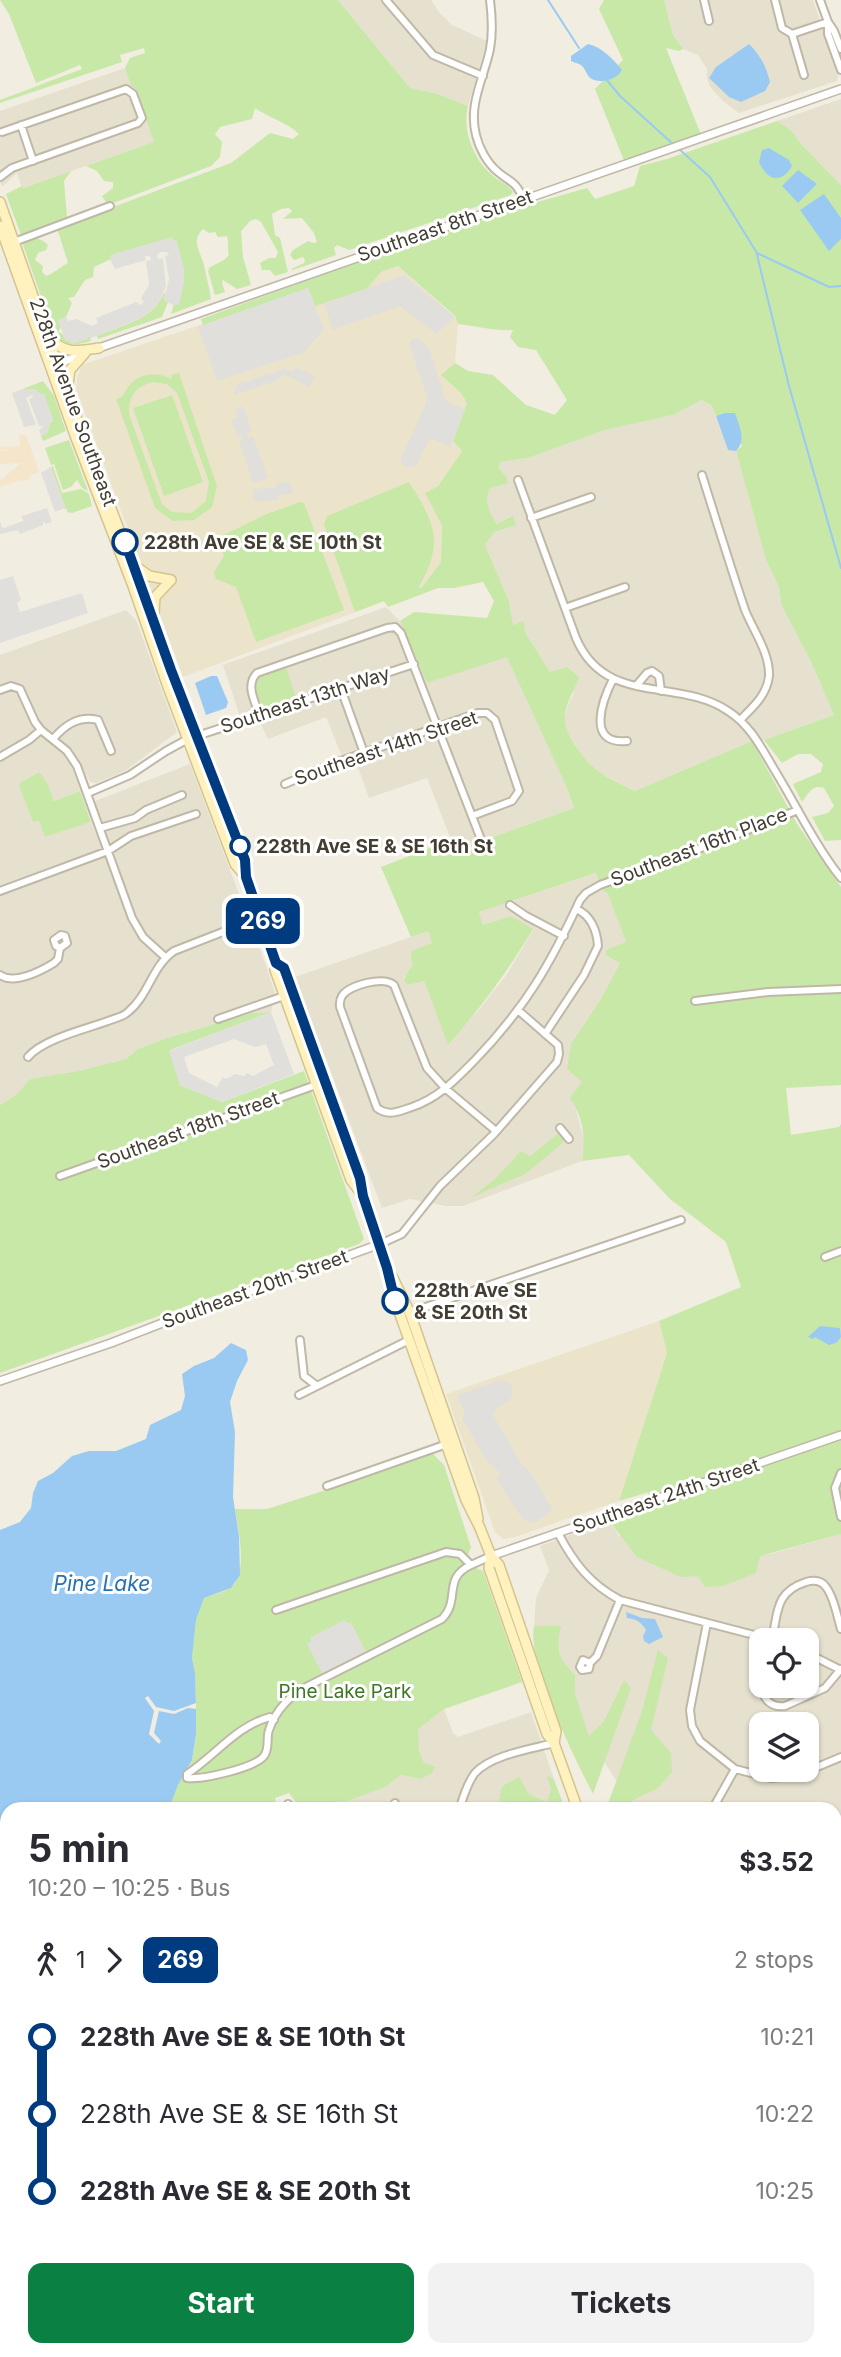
<!DOCTYPE html>
<meta charset="utf-8">
<style>
:root{--surface:#fff;--page:#f2f2f3;--text:#2b2b33;--muted:#7c7c81;--accent:#0b8043}
body{margin:0;font-family:Inter,sans-serif;background:var(--page);color:var(--text);height:100vh;display:flex;flex-direction:column;font-size:26px;white-space:nowrap}
*{box-sizing:border-box;margin:0}
p{font-size:23px;color:var(--muted)}
.icon{flex:none;width:38px;height:38px;fill:none;stroke:currentColor;stroke-width:2;stroke-linecap:round;stroke-linejoin:round}
.map{position:relative;flex:1;overflow:hidden}
.side{position:absolute;left:0px;top:1802px;width:842px;height:555px;display:flex;flex-direction:column;background:var(--surface);border-radius:21px 21px 0 0;box-shadow:0 2px 5px #0004}
.side>*{flex:none}
.badge{padding:0 14px;border-radius:10px;font-size:24px;line-height:46px}
.buttons{position:absolute;left:749px;top:1628px;display:grid;gap:14px}
.buttons a{display:grid;place-items:center;width:70px;height:70px;border-radius:14px;background:var(--surface);box-shadow:0 2px 5px #0004;font-size:35px}
.map>.badge{position:absolute;translate:-50% -50%;box-shadow:0 0 0 4px #fff}
.legs{display:flex;align-items:center;gap:10px;height:77px;padding:0 28px;font-size:23px}
.legs p{margin-inline-start:auto}
.headline{display:flex;align-items:center;justify-content:space-between;height:119px;padding:0 28px}
h1{font-size:38px;font-weight:700;line-height:52px}
.action{display:flex;gap:14px;margin-top:auto;padding:14px 28px}
.action a{flex:1;height:80px;border-radius:14px;background:var(--accent);color:#fff;font-size:28px;font-weight:700;line-height:80px;text-align:center}
.action a+a{background:var(--page);color:var(--text)}
ul{padding:0 28px;list-style:none}
li{display:flex;align-items:center;gap:24px;height:77px;font-size:26px}
li i{display:grid;place-items:center;width:10px;height:100%;margin:0 9px;background:currentColor}
li i::after{content:'';width:18px;height:18px;margin:-9px;border:5px solid;border-radius:50%;background:var(--surface)}
li p{margin-inline-start:auto}
li:first-child i{background:linear-gradient(#0000 50%,currentColor 0)}
li:last-child i{background:linear-gradient(currentColor 50%,#0000 0)}
.map>svg:first-child{display:block}
.residential{fill:#e6e0cf;fill-rule:evenodd}
.commercial{fill:#f5e5cb}
.education{fill:#ebe4ca}
.green{fill:#c8e8a8;fill-rule:evenodd}
.parking{fill:#e1dfdb;fill-rule:evenodd}
.water{fill:#9acaf2}
.pier{fill:#f1ede1}
.lines{fill:none;stroke-linecap:round;stroke-linejoin:round}
.stream{stroke:#9acaf2;stroke-width:2}
.minor-casing{stroke:#c0b8a7;stroke-width:10}
.tertiary-casing{stroke:#c0b8a7;stroke-width:10}
.secondary-casing{stroke:#d3c48f;stroke-width:12}
.minor{stroke:#fff;stroke-width:6}
.tertiary{stroke:#fff;stroke-width:7}
.secondary{stroke:#fff2be;stroke-width:9}
.line-1-casing{stroke:#fff;stroke-width:16}
.line-1{stroke:#003b80;stroke-width:10}
.stop-1-dot{fill:#fff;stroke:#003b80;stroke-width:3.5}
.labels{text-anchor:middle;dominant-baseline:central;stroke-width:6;stroke-linejoin:round;paint-order:stroke}
.street-label{font-size:19px;fill:#433d32;stroke:#fff}
.stop-label{font-size:19px;font-weight:bold;fill:#433d32;stroke:#fff;text-anchor:start}
.park-label{font-size:19px;fill:#407525;stroke:#fff}
.water-label{font-size:21px;font-style:italic;fill:#2971b1;stroke:#fff}
</style>
<div class="map">
<svg width="841" height="2357" viewBox="0 0 841 2357">
<rect width="100%" height="100%" fill="#f1ede1"/>
<path class="residential" d="M338,0H431L439,12L452,25L487,41L468,106L438,94L410,88Z
M664,0H813L838,74L837,81L739,113L723,101L710,87L707,78V69L698,55L683,49L673,35Z
M125,68L131,84L137,91L155,142L22,188L17,173L2,187L0,181V111Z
M841,99V185L801,144L791,130L777,121Z
M702,400L712,406L728,450L736,451L766,560L779,587L781,604L813,666L834,715L764,740L752,741L635,791L594,770L583,758L569,734L564,720L568,705L574,692L550,672L525,632L524,622L513,625L509,601L485,545L497,524L488,512L487,496L490,488L506,476L499,468L500,462L528,458L605,430L673,415Z
M386,607L400,621L427,683L507,656L567,788L574,808L455,850L427,778L369,798L356,762L345,764L326,717L268,739L259,720L243,726L223,665Z
M126,610L136,620L177,732L125,771L96,783L90,782L73,751L52,731L48,741L63,754L73,770L80,791L54,801L47,783L37,773L20,783L19,786L33,822L39,821L45,837L91,822L115,882L123,879L95,801L190,764L265,963L275,993L271,1012L251,1013L167,1038L138,1049L126,1059L78,1071L30,1079L17,1094L0,1105V655Z
M597,873L604,892H607L626,942L620,963L601,999L571,1044L569,1064L583,1082L575,1105L585,1145L582,1161L463,1206H446L410,1199L382,1208L295,977L428,931L432,943L413,958L410,971L404,977L407,985L424,981L448,1044L477,1012L507,974L533,930L511,916L483,925L479,912Z
M609,1521L619,1536L730,1554H771L841,1534V1917L835,1898V1810L629,1809L633,1800L617,1782L589,1737L575,1693V1675L563,1663L557,1646L560,1626H534L536,1598L549,1570L540,1546ZM761,1640H807V1685H761ZM761,1724H807V1769H761Z
M444,1709L453,1733L458,1737L531,1712L554,1779L548,1777L551,1789L547,1802L529,1794L518,1778L502,1786L497,1809L320,1810L335,1802L348,1801L384,1787L401,1775L420,1779L424,1763L419,1751L417,1729Z
M183,2350H289L269,2357H180Z"/>
<path class="commercial" d="M19,435H26L39,472L29,476L30,480L18,481L0,487V476L1,480L21,463L0,464V451H11L0,449V447L20,446Z
M835,1898L841,1917V2085L835,2083Z"/>
<path class="education" d="M398,266L455,317L458,324L455,363L442,375L461,393L468,403L453,441L462,451L438,486L426,493L442,526L441,562L422,587L183,677L76,389L77,378L82,365L308,288L367,289L381,272Z
M659,1321L667,1353L619,1501L512,1538L503,1539L495,1532L446,1394Z
M835,2111L841,2113V2357H781L778,2350H835Z"/>
<path class="green" d="M0,0H338L410,88L438,94L468,106C462,130 473,158 491,174C498,181 508,184 513,192L511,195L349,250L337,245L334,248L336,255L293,270L291,269L304,263L305,260L303,257L294,260L290,255L293,250L308,241L313,243L317,242L314,233L302,218L283,219L292,211L289,208L281,209L272,214L275,235L280,238L288,272L275,276L270,270H262L260,263L269,258H276L278,252L261,222L256,219L250,221L241,231L243,257L251,285L237,289L223,280L222,283L225,292L215,295L208,271L210,267L224,260L229,255C227,248 229,243 227,236L218,237L215,232L209,233L203,229C190,241 201,252 204,265C206,275 210,291 211,299L171,314L174,304L178,305L184,270L176,240L173,241L172,238L111,255V259L94,267L93,277L85,280L74,297L68,298L72,303L66,317L58,320L61,327L58,332L63,334L66,341L89,335L91,341C74,346 64,347 53,331L23,245L24,241C34,238 40,237 48,245L46,250L38,253L35,260L43,266L42,272L46,276C55,273 60,267 68,263L57,228L231,163L270,133L293,139L299,134C287,122 269,118 255,108L252,119L220,127L215,134L222,142L220,157L211,166L108,205L102,196L113,188V182L104,181L97,171L86,166L154,142L137,91L131,85L125,68L130,58L145,53L144,48L120,55L122,62L0,103V100L82,69L80,65L36,83L9,14Z
M604,0H664L673,35L683,49L679,51L666,48L702,137L625,163L595,89L623,60L599,9Z
M777,121L791,130L801,144L841,185V840L825,841L812,817L828,813L834,806L824,788C812,784 809,793 802,802L793,784L821,772L823,764L811,754H798L782,763L764,740L834,715L813,666L781,604L779,587L766,560L736,451L742,446L725,413L716,416L712,406L702,400L673,415L605,430L528,458L500,462L499,468L506,476L508,483L490,488C484,502 489,512 497,524L513,516L516,525L494,532L485,545L509,601L513,625L524,621L525,632L550,672L567,667L579,677C575,690 564,705 565,719C565,726 569,734 572,740C591,772 603,775 635,791L752,741L797,824L841,887V1085L786,1088L791,1135L839,1127L841,1124V1534L760,1556L756,1573L723,1586L705,1587L698,1576L681,1577L637,1557L609,1521L638,1511L649,1492L619,1501L667,1353L659,1321L741,1287L726,1242L670,1199L629,1155L582,1161C586,1140 583,1116 570,1098L582,1082L567,1069L571,1044L601,999L620,963L606,955V950L626,942L607,892H604L596,873L479,912L483,925L511,916L533,929C508,971 481,1008 448,1045L424,981L407,985C401,977 409,973 412,965L411,951L432,943L428,931L411,937L381,867L440,844L456,850L574,808L567,788L507,657L427,683L400,621L414,612L487,618L494,601L483,582L454,588H438L388,607L384,601L355,612L324,525L327,516L409,482C435,523 445,543 418,588L422,587L441,562L442,526L425,493L438,486L462,451L453,441L467,403L461,393L441,375L455,363L468,371L493,375L526,405L555,415L567,400L536,350L518,347L510,337L513,330C493,331 477,326 458,324L455,316L398,266L381,272L367,289L315,306L308,288L203,325L201,319L468,222L587,188L595,199L634,186L640,166L667,159Z
M71,171L64,181L67,217L32,233L21,235L6,194L22,186L23,188Z
M164,293H166L164,300L168,302L162,317L98,339L96,334L99,335C124,325 153,319 164,293Z
M179,373L217,486L212,507L194,520L173,521L155,508L116,399C124,397 123,394 128,387C139,373 156,371 172,379L171,375ZM153,382L167,384L177,393L209,482L206,501L191,513L172,512L162,504L130,417C126,399 135,386 153,382Z
M43,381L54,396L66,431L43,441L41,436L47,433L50,423L53,421L44,394H40L35,389H23Z
M172,395L203,482L164,496L133,408Z
M69,440L88,491L82,488L77,480L71,487L63,490L54,464L51,465L45,448Z
M53,466L62,493L81,489L89,494L92,506L72,513L67,512L68,508L66,510L51,467Z
M300,502L304,503L344,610L256,642L236,587L216,579L214,572L224,556L218,538L264,515Z
M286,668L296,697L269,706H263L258,697L255,680L260,676Z
M37,773H40L47,783L54,801L80,791L91,822L45,837L39,821L33,822L19,786L20,783Z
M271,1012L170,1050L180,1085L222,1102L304,1071L364,1239L359,1244L0,1373V1105L17,1094L30,1079L78,1071L126,1059L138,1049L167,1038L252,1013Z
M559,1133L563,1138V1143L525,1174L470,1198L494,1180L521,1151L530,1156Z
M432,1453L444,1465L471,1547L465,1563L483,1571L522,1682L444,1709L418,1729L419,1751L424,1763L435,1767L432,1773L421,1779L401,1775L385,1787L348,1801L335,1802L320,1809H301L289,1793L275,1798L277,1809L175,1810L169,1807L178,1785L192,1760L196,1734L195,1673L192,1658L196,1620L204,1598C211,1595 223,1593 230,1588C249,1575 238,1529 235,1509H267L388,1470Z
M534,1626H561C556,1650 557,1657 575,1675V1693L589,1736L604,1721L624,1680L631,1688L593,1794C576,1761 526,1660 534,1626Z
M658,1650L668,1658L651,1730L671,1753L672,1772L658,1788L633,1800L629,1809H606L642,1711Z
M547,1776L554,1779L565,1809H497L502,1786L519,1777L529,1794L547,1802L551,1789Z
M841,2267V2329L835,2336V2274Z"/>
<path class="parking" d="M172,237L173,241L176,240L184,270V282L179,305H173L164,300L169,279L165,256L169,255L167,252H160L157,255L158,259L163,258L166,286L161,299L153,309L140,319L99,335L96,334V336L90,338L89,335L88,339L71,344L70,340L66,341L58,320L66,317L68,321L76,319L92,326L98,323L96,318L136,302L140,305L144,302L141,298L149,285L146,261L151,260L150,256H145L146,260L115,269L110,259L111,255Z
M404,275L455,317L436,334L400,306L333,330L324,304Z
M308,288L324,330L303,353L217,381L198,327Z
M418,338L429,348L446,401L465,409L450,447L430,438L416,466L408,468L402,464L401,457L426,404L427,397L409,344L412,339Z
M295,367L315,376L310,387L283,374L278,380L234,395L238,384L283,369L293,371Z
M23,389H35L40,394L44,393L53,421L50,423L47,433L41,436L39,430L44,426H39L29,399L33,397L32,395L26,398L36,425L24,427L12,393Z
M243,406L252,431L247,433L249,438L253,436L268,478L253,483L239,441L242,440V438L241,435L237,436L231,420L238,417L235,409Z
M51,467L65,508L55,512L41,473Z
M291,482L292,494L278,495V500L254,502L253,489L276,488L277,483Z
M47,508L52,522L46,524L43,521V525L20,534L18,530L0,534V521L2,527L4,528L23,521L22,516Z
M13,576L21,600L17,603L20,612L82,593L88,613L0,643V580Z
M271,1012L294,1074L222,1102L180,1085L169,1051ZM234,1039L255,1047L266,1044L274,1065L253,1076L247,1073L244,1076L235,1074L226,1079L223,1077L217,1087L189,1073L184,1057Z
M501,1380L509,1382L513,1389L511,1399L495,1410L493,1415L523,1466L531,1473L553,1510L541,1519L531,1523L527,1520H523L497,1480L500,1473L487,1461L462,1419L465,1414L457,1395Z
M345,1620L347,1623H351L367,1654L323,1675L307,1644L311,1642V1637Z
M835,2111L841,2113V2179L835,2177Z"/>
<path class="water" d="M588,44C602,47 613,59 622,70C618,79 601,84 592,79C586,76 586,69 582,66C579,63 575,63 571,61V56Z
M749,44C761,56 766,66 770,82L765,91L741,102L729,97L709,78L716,67Z
M769,148L789,160L792,166C781,185 767,180 759,162L762,150Z
M798,170L817,184L798,203L782,186Z
M824,194L841,218V239L829,251L800,210Z
M725,413H735C739,426 747,440 736,451L728,450L716,416Z
M211,676H217L228,702L226,708L206,715L195,683Z
M820,1326L840,1328L841,1337L836,1343L829,1345L815,1337L813,1339L808,1337Z
M231,1343L246,1350L248,1360L237,1381L230,1402L235,1432L233,1497L239,1536L240,1575L231,1588L204,1598L196,1620L192,1658L195,1673L196,1709V1734L192,1760L178,1785L169,1809L7,1810V1919H0V1530L20,1522L31,1508L33,1493L38,1481L53,1473L72,1456L89,1451H116L146,1439L150,1425L181,1410L185,1396L182,1374L194,1366L214,1358Z
M626,1612L642,1618L655,1619L663,1637L649,1644L644,1641L643,1636L646,1630C641,1622 637,1619 627,1618Z"/>
<path class="pier" d="M148,1696L156,1707L174,1711L196,1703V1709L188,1708L174,1714L159,1711L154,1733L161,1741L159,1744L149,1734L154,1711L145,1698Z"/>
<g class="lines">
<path class="stream" d="M548,0L579,48
M606,79L620,96L674,145
M679,149L710,177L757,253L829,287L841,286
M757,255L789,386L841,568"/>
<g class="minor-casing">
<path id="minor" d="M386,0L433,55L483,76
M490,0C492,16 493,33 490,49C484,78 468,104 476,135C479,148 487,163 498,172C511,183 516,181 523,199
M704,0L709,21
M775,0L782,28L792,34
M792,34L828,22L820,0
M792,34L804,75
M841,49L834,31L828,22V34L841,70
M21,125L33,161
M0,177L12,168L138,123L142,118L133,94L126,89L2,132
M14,242L110,206
M702,475C716,520 730,565 745,610C753,630 770,653 769,676C767,695 753,707 740,720
M518,480L576,638C605,707 678,677 728,711C750,725 761,747 774,769C796,805 815,845 841,878
M531,518L591,497
M565,608L625,587
M613,679C603,699 585,745 627,741
M636,686L647,673L652,671L659,676L661,691
M341,689L364,753
M0,690L11,686L20,689L35,722L41,730L67,751L77,766L132,918L143,937L165,957
M259,714C255,701 245,685 257,673L387,628L395,627L401,633L482,842
M197,736L414,664
M53,739C65,725 79,715 98,720L111,751
M0,757L29,740L41,730
M285,784L332,764L478,713H487L495,720L519,791L512,801L472,816
M88,793L130,775L166,751L188,739
M100,828L135,818L146,810L182,795
M0,891L108,851L131,836L196,814
M510,905L526,916L564,936
M0,975C14,985 41,971 54,963L58,959L60,948L67,943L65,936L61,935L54,940L56,946L60,948
M695,1001L768,992L841,989
M218,1019L284,996
M545,1034L584,975L598,946C597,931 591,915 576,909
M28,1057C43,1039 86,1029 108,1021C115,1018 123,1017 128,1012C149,995 152,966 174,951L261,917
M560,1128L569,1139
M496,1131L446,1089L427,1068L394,985C383,976 349,985 342,996C339,1001 340,1003 340,1007L377,1108C389,1117 400,1111 412,1107C439,1098 456,1079 475,1060C525,1008 550,965 580,900L586,893L600,885L715,843L798,810
M60,1176L316,1085
M380,1244L402,1234L440,1186L494,1134L557,1062L559,1054L558,1045L519,1011
M825,1257L841,1251
M408,1313L681,1220
M300,1340L304,1376L317,1386
M299,1395L409,1340
M841,1473L835,1488L841,1517
M327,1486L447,1444
M558,1533C574,1563 590,1584 620,1600L773,1640
M276,1610L446,1552L460,1554L471,1565L491,1556
M707,1623L690,1710L692,1726L700,1741L735,1769L771,1778L798,1775L841,1757
M772,1640C778,1612 775,1592 806,1582C813,1580 821,1580 826,1587C834,1597 837,1616 841,1629
M807,1653L841,1670
M590,1663L583,1660L580,1667L582,1670L589,1669L590,1663L597,1656L620,1600
M762,1685C762,1699 771,1708 785,1706L825,1688L841,1669
M274,1720L270,1717C236,1726 215,1756 187,1774V1778C201,1780 255,1768 264,1756C270,1748 266,1738 269,1730C275,1711 291,1694 308,1686L442,1619C461,1600 442,1578 471,1565
M395,1803L398,1810
M288,1804L294,1810
M459,1810C463,1798 467,1783 475,1773C491,1755 531,1749 554,1743
M712,1810L735,1769
M835,1878L841,1885
M0,2336L7,2334
M45,2350L47,2357
M273,2350L276,2357
M318,2350L321,2357
M497,2350L499,2357
M586,2350L588,2357
M127,2357L133,2350
M277,2357L297,2350"/>
</g>
<g class="tertiary-casing">
<path id="tertiary" d="M96,349L841,89
M54,365L82,355
M0,1381L111,1343L165,1322L380,1244
M491,1556L841,1435
M0,2097L7,2094"/>
</g>
<g class="secondary-casing">
<path id="secondary" d="M0,202L70,401L245,860L246,877L277,963L275,970L351,1180L363,1196
M0,226L76,438L133,586L168,687L235,864L246,877
M50,337C63,355 79,351 99,348
M68,385L70,370L85,353
M134,565L149,576L171,580
M154,614L155,597L171,580
M277,963L284,968L360,1178C367,1217 385,1253 392,1292L466,1500L480,1528L491,1556L499,1565L556,1731L554,1743
M392,1276L410,1313L474,1498L478,1519
M491,1556L489,1568L547,1734L554,1743L578,1810
M835,2095L841,2097
M772,2350L774,2357"/>
</g>
<use href="#minor" class="minor"/>
<use href="#tertiary" class="tertiary"/>
<use href="#secondary" class="secondary"/>
</g>
<g class="lines">
<g class="line-1-casing">
<path id="line-1" d="M125,542L171,670L245,860L246,877L276,963L284,968L360,1178L363,1196L387,1268L395,1301"/>
</g>
<use href="#line-1" class="line-1"/>
</g>
<g class="stop-1-dot">
<circle cx="125" cy="542" r="12"/>
<circle cx="240" cy="846" r="9"/>
<circle cx="395" cy="1301" r="12"/>
</g>
<g class="labels">
<g class="street-label">
<text transform="translate(445 226) rotate(-19)">Southeast 8th Street</text>
<text transform="translate(73 402) rotate(70)">228th Avenue Southeast</text>
<text transform="translate(305 700) rotate(-18)">Southeast 13th Way</text>
<text transform="translate(386 748) rotate(-19)">Southeast 14th Street</text>
<text transform="translate(699 847) rotate(-21)">Southeast 16th Place</text>
<text transform="translate(188 1130) rotate(-20)">Southeast 18th Street</text>
<text transform="translate(255 1289) rotate(-20)">Southeast 20th Street</text>
<text transform="translate(666 1496) rotate(-19)">Southeast 24th Street</text>
</g>
<g class="stop-label">
<text x="144" y="542">228th Ave SE &amp; SE 10th St</text>
<text x="256" y="846">228th Ave SE &amp; SE 16th St</text>
<text x="414" y="1290">228th Ave SE<tspan x="414" dy="22">&amp; SE 20th St</tspan></text>
</g>
<g class="park-label">
<text x="345" y="1691">Pine Lake Park</text>
</g>
<g class="water-label">
<text x="102" y="1583">Pine Lake</text>
</g>
</g>
</svg>
<div class="buttons">
<a><svg class="icon" aria-label="locate" viewBox="0 0 24 24"><circle cx="12" cy="12" r="6"/><path d="M12 2v4M12 18v4M2 12h4M18 12h4"/></svg></a>
<a><svg class="icon" aria-label="layers" viewBox="0 0 24 24"><path d="M12 4l9 5-9 5-9-5zM3 14l9 5 9-5"/></svg></a>
</div>
<b class="badge" style="left:263px;top:921px;background:#003b80;color:#fff">269</b>
<section class="side">
<div class="headline"><div><h1>5 min</h1><p>10:20 – 10:25 · Bus</p></div><b>$3.52</b></div>
<div class="legs"><svg class="icon" aria-label="walk" viewBox="0 0 24 24"><circle cx="13" cy="4" r="2"/><path d="M13 8l-2 6 4 7M11 14l-3 7M7 12l3-4h3l4 4"/></svg>1<svg class="icon" aria-label="forward" viewBox="0 0 24 24"><path d="M9 5l7 7-7 7"/></svg><b class="badge" style="background:#003b80;color:#fff">269</b><p>2 stops</p></div>
<ul>
<li><i style="color:#003b80"></i><b>228th Ave SE &amp; SE 10th St</b><p>10:21</p></li>
<li><i style="color:#003b80"></i><span>228th Ave SE &amp; SE 16th St</span><p>10:22</p></li>
<li><i style="color:#003b80"></i><b>228th Ave SE &amp; SE 20th St</b><p>10:25</p></li>
</ul>
<div class="action"><a>Start</a><a>Tickets</a></div>
</section>
</div>
